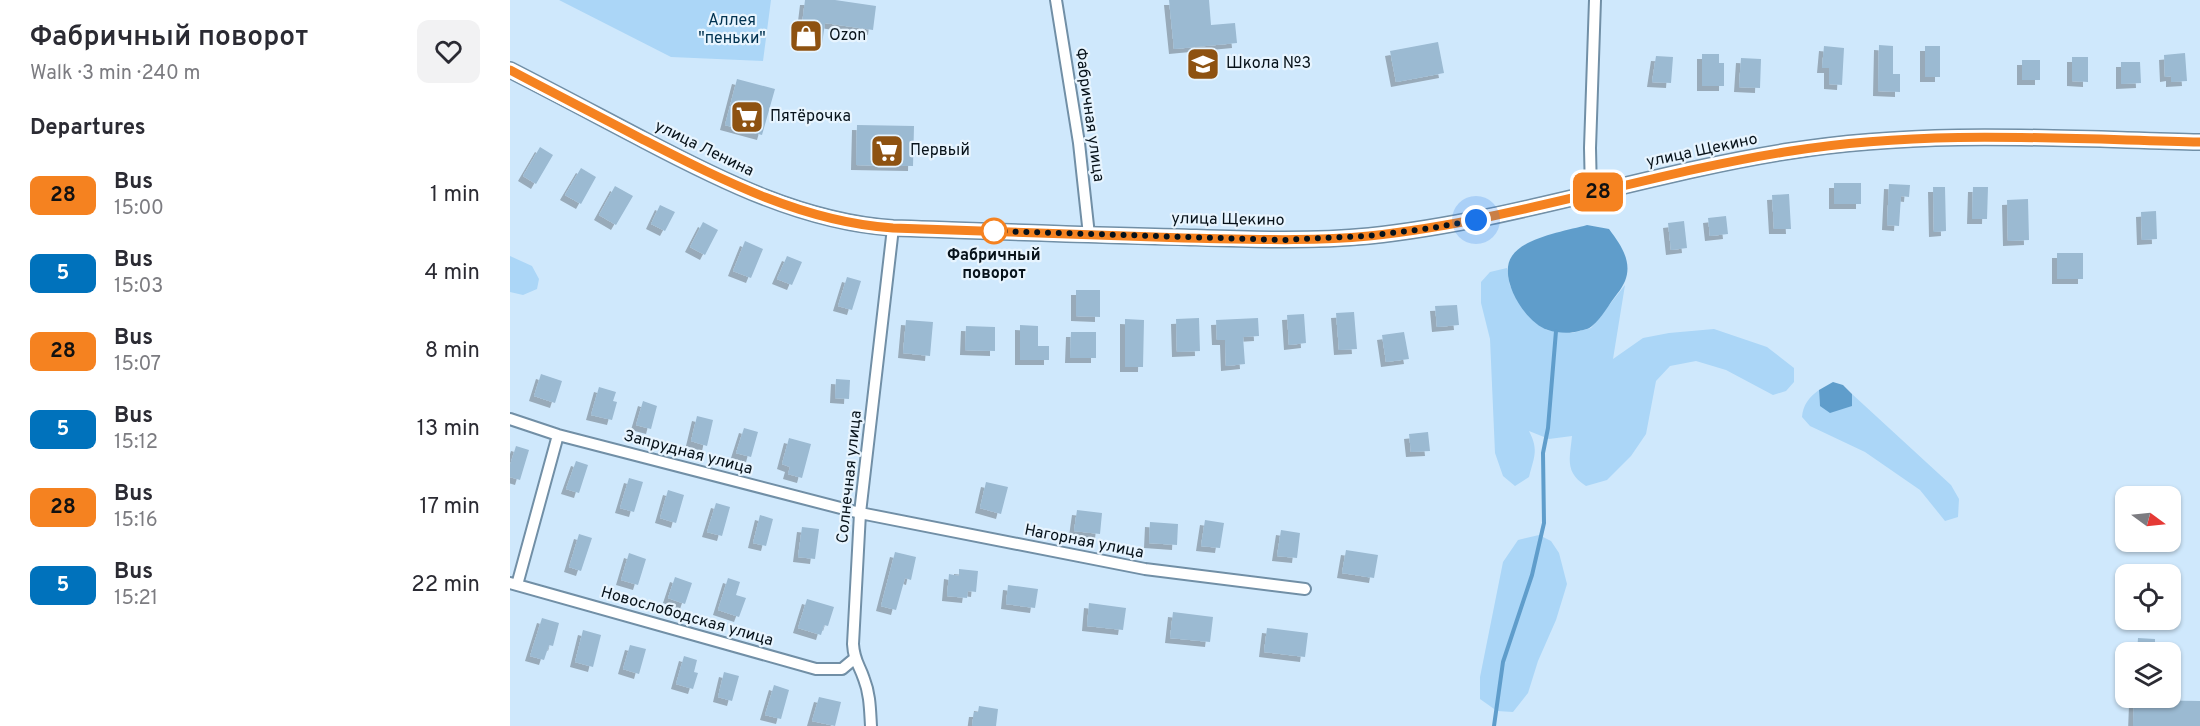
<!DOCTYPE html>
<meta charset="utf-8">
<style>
:root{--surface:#fff;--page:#f2f2f3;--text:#2b2b33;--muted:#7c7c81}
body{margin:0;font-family:Overpass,sans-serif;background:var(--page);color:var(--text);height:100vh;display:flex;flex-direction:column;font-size:22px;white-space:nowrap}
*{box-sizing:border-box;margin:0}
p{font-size:20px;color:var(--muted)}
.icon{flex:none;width:33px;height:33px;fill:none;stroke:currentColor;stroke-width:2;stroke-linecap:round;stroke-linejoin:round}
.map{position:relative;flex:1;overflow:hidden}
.sheet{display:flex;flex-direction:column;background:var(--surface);width:510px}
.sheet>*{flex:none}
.badge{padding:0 12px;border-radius:9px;font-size:21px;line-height:39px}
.needle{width:39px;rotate:105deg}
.buttons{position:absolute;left:1605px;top:486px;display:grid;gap:12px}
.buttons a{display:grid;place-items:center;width:66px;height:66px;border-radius:12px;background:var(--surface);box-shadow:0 2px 4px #0004;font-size:30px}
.you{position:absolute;width:30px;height:30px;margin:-15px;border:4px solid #fff;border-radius:50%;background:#1a73e8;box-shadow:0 0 0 9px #1a73e833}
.map>.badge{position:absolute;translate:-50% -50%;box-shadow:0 0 0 3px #fff}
h2{padding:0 30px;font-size:22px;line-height:54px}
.round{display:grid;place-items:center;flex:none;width:63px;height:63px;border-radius:12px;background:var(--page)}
.headline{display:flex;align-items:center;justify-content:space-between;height:102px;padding:0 30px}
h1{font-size:28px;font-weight:600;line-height:45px}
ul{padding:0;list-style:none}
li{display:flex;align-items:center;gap:18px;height:78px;padding:0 30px}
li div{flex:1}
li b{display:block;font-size:22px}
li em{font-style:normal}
li .badge{min-width:66px;font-weight:700;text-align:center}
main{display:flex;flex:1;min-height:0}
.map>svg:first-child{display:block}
.green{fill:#abd6f7}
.water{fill:#5f9dcb}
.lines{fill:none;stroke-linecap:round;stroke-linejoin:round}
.stream{stroke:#5f9dcb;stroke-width:4}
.building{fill:#9bbad2;filter:url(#shadow)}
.street-casing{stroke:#718fa6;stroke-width:14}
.secondary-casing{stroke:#718fa6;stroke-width:18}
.street{stroke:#fff;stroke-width:10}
.secondary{stroke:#fff;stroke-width:15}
.line-casing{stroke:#fff;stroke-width:14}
.line{stroke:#f58220;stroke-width:9}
.walk{stroke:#07121a;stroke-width:6;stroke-dasharray:0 10.8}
.stop-dot{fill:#fff;stroke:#f58220;stroke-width:3}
.labels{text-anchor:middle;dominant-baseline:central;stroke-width:4.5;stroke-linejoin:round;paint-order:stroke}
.park-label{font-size:16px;fill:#003250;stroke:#e7f4fe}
.poi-label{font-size:16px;fill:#07121a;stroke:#e7f4fe;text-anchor:start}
.street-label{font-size:16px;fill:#07121a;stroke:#e7f4fe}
.stop-label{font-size:16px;font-weight:bold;fill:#07121a;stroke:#e7f4fe}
</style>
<main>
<section class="sheet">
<div class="headline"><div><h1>Фабричный поворот</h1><p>Walk · 3 min · 240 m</p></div><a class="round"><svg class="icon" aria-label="heart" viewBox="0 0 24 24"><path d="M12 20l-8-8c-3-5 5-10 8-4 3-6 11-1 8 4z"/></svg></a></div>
<h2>Departures</h2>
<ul>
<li><span class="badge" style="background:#f58220;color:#111">28</span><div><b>Bus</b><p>15:00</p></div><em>1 min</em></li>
<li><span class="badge" style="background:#0072bc;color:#fff">5</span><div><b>Bus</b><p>15:03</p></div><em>4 min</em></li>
<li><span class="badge" style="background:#f58220;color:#111">28</span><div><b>Bus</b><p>15:07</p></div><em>8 min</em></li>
<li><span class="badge" style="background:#0072bc;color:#fff">5</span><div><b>Bus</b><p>15:12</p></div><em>13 min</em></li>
<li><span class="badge" style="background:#f58220;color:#111">28</span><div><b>Bus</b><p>15:16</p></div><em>17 min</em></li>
<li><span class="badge" style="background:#0072bc;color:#fff">5</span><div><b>Bus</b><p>15:21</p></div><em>22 min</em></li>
</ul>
</section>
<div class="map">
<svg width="1690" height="726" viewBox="0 0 1690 726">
<defs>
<filter id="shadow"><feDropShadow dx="-5" dy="5" stdDeviation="0" flood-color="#0004"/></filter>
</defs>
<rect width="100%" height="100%" fill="#cfe8fc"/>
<path class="green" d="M49,0H261L253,61L161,57Z
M0,256L22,266L29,279L27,289L13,295L0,292Z
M997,268L1000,286L1036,330L1062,333L1081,328L1115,285L1103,359L1133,338L1159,333L1204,329L1257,347L1284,368V382L1276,391L1263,395L1216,370L1186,361L1160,366L1146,381L1136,434L1121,456L1097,480L1076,486C1054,472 1060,458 1062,436L1039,439L1019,431C1029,450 1024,457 1019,477L1005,486L993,476L985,453L980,339L971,303V282L980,272Z
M1309,390L1310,406H1342V394L1441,485L1449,499L1448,517L1435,521L1410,490L1355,452L1300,426L1292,417C1293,405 1299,397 1309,390Z
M1029,535L1041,541L1049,553L1057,584L1046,620L1028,661L1018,693L1003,712L987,711L970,699V677L993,562L1008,540Z"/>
<path class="water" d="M1077,225L1099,229C1115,250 1127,270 1107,294C1099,304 1092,318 1082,326C1079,329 1073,330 1069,331C1060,334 1047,333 1038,330C1015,323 987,277 1002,256C1015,237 1056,231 1077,225Z
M1323,382L1333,385L1342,394V406L1320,413L1310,406L1309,390Z"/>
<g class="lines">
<path class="stream" d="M984,726L993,662L1022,575L1034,523L1033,453L1038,428L1046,331"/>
</g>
<path class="building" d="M295,0H325L366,6L363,30L315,23L312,44L290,41Z
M659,0H699L701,25L725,23L727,43L664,49Z
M928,42L934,73L886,82L880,51Z
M1369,45L1383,46V74H1390V92L1368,91Z
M1314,46L1334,48L1332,85L1319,84V68H1312Z
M1415,46H1430V77H1415Z
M1675,53L1677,81L1661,82V76L1655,77L1654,55Z
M1192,54H1209V63H1214V86H1192Z
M1146,56L1163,57L1161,83L1142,82Z
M1562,57H1578V82L1562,81Z
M1231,58L1251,59L1250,88L1229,87Z
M1512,60H1530V80H1512Z
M1611,62H1630L1631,83L1611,84Z
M227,79L265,89L252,135L215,125Z
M347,125L404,126L403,166L346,165Z
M30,147L43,155L26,184L13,176Z
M71,168L86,177L71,204L55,195Z
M1324,183H1351V204H1324Z
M1379,184L1400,185L1399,197L1391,196L1389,226L1377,225Z
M105,186L123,196L106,225L89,215Z
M1423,187H1435L1436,231L1424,232Z
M1463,187H1478L1477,219H1462Z
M1279,194L1281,229H1264L1262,195Z
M1518,199L1519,240L1498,241L1497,200Z
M150,205L165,212L155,231L141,224Z
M1646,211L1647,239L1632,240L1631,212Z
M1216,216L1218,234L1200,236L1198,218Z
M1174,221L1177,248L1161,250L1158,223Z
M193,222L208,230L195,255L180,247Z
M235,241L253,249L241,278L223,271Z
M1547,253H1573V279H1547Z
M277,256L292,262L282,285L267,279Z
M337,277L351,281L342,310L328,306Z
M566,290H590V317L566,316Z
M947,305L949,325L927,327L925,306Z
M844,312L847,349L829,350L826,313Z
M794,314L796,343L779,345L777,315Z
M689,318L690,351L667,352L666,319Z
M748,318L749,336L733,337L735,364L716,366L715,340H707L706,320Z
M615,319L634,320L633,367H615Z
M396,320L423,322L420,356L393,353Z
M510,325L528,326V346H539V360H510Z
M456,326L485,327V351L455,350Z
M561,332H586V358H560Z
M894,332L899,359L876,362L872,335Z
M31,374L52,381L45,403L24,396Z
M326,379L340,380L339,399L325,398Z
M89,387L106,392L103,401L107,402L102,420L81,415Z
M133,401L147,406L141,429L126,425Z
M187,416L203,420L197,446L181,441Z
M234,428L248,432L241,457L226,453Z
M918,432L920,451L901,452L899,434Z
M279,438L301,444L292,478L278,474L280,467L272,464Z
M6,446L19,450L10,480L0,477V465Z
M66,461L78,465L69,493L56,489Z
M119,478L133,482L124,512L110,508Z
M476,482L498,487L491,514L470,508Z
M158,490L174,495L166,523L150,518Z
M206,503L220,507L212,536L197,532Z
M567,510L592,513L590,534L564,531Z
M250,515L263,519L256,546L243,543Z
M695,520L714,523L710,548L691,546Z
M640,522L668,524L667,545L639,543Z
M292,527L309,529L305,559L288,557Z
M771,530L790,533L787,558L767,556Z
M69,534L82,538L71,571L59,567Z
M836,550L868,555L864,578L832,573Z
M385,552L406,557L401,580L395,578L386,610L371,606Z
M119,553L136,559L128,585L111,580Z
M449,569L468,571L466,592L458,591L457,598L437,596L439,574L449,576Z
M165,577L182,583L175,604L158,598Z
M218,578L230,582L226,595L236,598L229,617L208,610Z
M498,585L528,589L525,608L496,604Z
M297,599L324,607L318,626L314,625L311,635L288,628Z
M579,603L616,608L613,630L577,626Z
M663,612L703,617L700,642L660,638Z
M32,618L49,623L43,646L39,645L34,660L20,656Z
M757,628L798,633L795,657L754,652Z
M73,630L91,635L83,667L65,662Z
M1628,638L1645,639V652H1627Z
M120,645L136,649L129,674L113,669Z
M174,656L187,660L184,672L188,673L183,689L166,684Z
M214,672L229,676L222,701L208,697Z
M264,685L279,690L271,719L255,715Z
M309,697L331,702L325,726L302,721Z
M1624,700L1690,701V726H1623Z
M469,706L488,709L486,726H462L464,712H468Z"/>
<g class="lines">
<g class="street-casing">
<path id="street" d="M546,0L569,143L579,235
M1081,194L1080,148L1085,0
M0,419L48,435L350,513L635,569L795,589
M0,583L306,669H332L344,659
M7,585L48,435
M361,726C360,710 360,694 354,679C349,664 344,661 343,644L350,513L383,228"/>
</g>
<g class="secondary-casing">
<path id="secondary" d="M0,70C45,93 90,117 134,140C212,181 294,222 383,228C478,231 573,235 668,237C731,239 796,242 859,236C1002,221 1139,173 1280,151C1416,129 1554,139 1690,142"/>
</g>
<use href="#street" class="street"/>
<use href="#secondary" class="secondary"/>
</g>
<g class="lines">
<g class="line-casing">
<path id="line" d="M0,70C43,93 87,115 130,138C210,179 292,222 383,228C480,231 577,235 674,238C736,239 798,242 859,236C1002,221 1139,173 1281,151C1416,129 1554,139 1690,142"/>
</g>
<use href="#line" class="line"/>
<path class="walk" d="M484,231L773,240L857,236L922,228L966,220"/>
</g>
<defs>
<g id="shop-square" transform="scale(1.725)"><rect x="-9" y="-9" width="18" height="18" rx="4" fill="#8e5211" stroke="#e7f4fe"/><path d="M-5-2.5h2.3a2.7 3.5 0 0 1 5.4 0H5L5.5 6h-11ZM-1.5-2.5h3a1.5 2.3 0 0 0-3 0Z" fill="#fff"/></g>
<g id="school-square" transform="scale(1.725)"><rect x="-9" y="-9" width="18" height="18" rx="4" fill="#8e5211" stroke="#e7f4fe"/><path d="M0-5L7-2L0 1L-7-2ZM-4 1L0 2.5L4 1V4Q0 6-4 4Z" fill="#fff"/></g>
<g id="supermarket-square" transform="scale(1.725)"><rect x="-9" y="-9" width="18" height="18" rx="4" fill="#8e5211" stroke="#e7f4fe"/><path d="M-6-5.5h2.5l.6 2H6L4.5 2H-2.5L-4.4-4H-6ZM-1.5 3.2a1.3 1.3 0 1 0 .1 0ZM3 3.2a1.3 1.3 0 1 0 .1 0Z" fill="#fff"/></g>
</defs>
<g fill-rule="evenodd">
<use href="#shop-square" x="296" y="36"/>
<use href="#school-square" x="693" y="64"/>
<use href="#supermarket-square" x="237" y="117"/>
<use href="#supermarket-square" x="377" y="151"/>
</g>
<circle class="stop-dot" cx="484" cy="231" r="12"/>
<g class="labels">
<g class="park-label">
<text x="222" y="21">Аллея<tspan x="222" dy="18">"пеньки"</tspan></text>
</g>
<g class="poi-label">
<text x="319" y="36">Ozon</text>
<text x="716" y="64">Школа №3</text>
<text x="260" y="117">Пятёрочка</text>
<text x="400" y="151">Первый</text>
</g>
<g class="street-label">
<text transform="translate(579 115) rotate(82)">Фабричная улица</text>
<text transform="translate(194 149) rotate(26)">улица Ленина</text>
<text transform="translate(1192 151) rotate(-12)">улица Щекино</text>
<text transform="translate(718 220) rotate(1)">улица Щекино</text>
<text transform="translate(178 453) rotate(15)">Запрудная улица</text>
<text transform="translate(340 477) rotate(-84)">Солнечная улица</text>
<text transform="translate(574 542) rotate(11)">Нагорная улица</text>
<text transform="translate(177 617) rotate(16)">Новослободская улица</text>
</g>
<g class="stop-label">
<text x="484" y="256">Фабричный<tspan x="484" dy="18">поворот</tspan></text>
</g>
</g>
</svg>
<div class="buttons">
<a><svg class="needle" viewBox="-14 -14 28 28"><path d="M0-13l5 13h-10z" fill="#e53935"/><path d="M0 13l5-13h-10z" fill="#7c7c81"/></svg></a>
<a><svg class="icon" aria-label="locate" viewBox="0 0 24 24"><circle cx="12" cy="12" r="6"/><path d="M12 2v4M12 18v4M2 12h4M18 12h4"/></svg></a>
<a><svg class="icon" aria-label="layers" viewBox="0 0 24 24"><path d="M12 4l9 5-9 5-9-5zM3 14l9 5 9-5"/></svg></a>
</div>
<div class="you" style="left:966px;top:220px"></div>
<b class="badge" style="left:1088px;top:192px;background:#f58220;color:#111">28</b>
</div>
</main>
